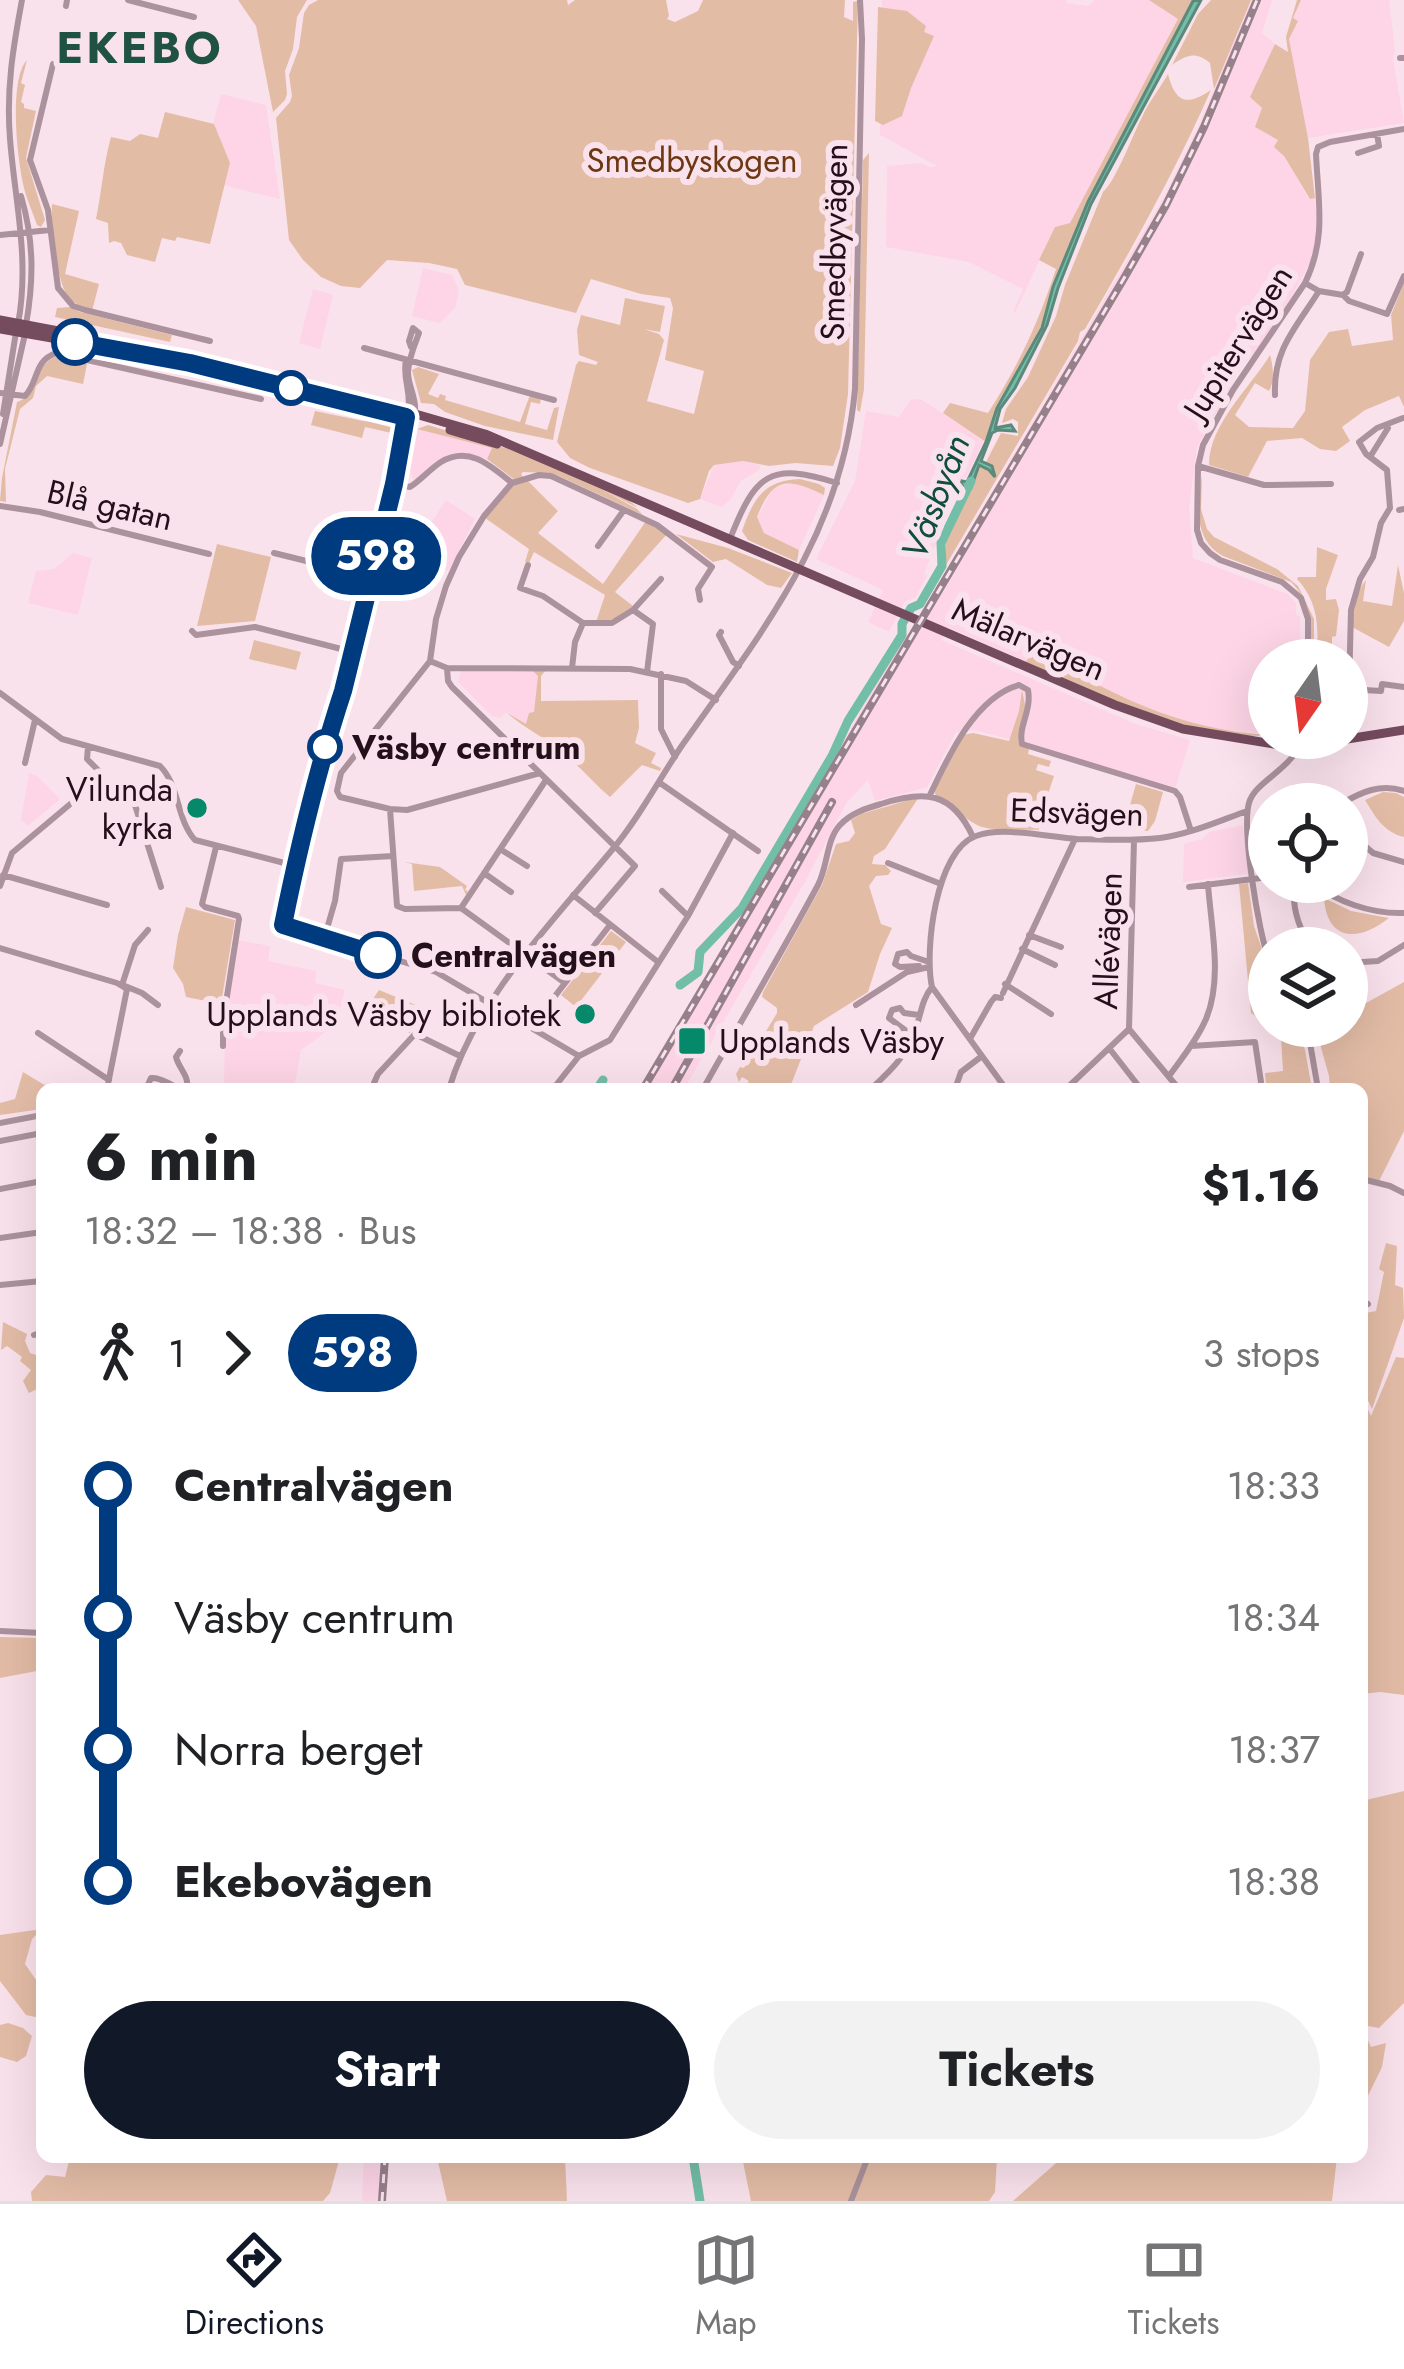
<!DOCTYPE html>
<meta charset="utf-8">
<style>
:root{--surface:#fff;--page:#f2f2f2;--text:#202124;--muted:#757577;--line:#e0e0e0;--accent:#111827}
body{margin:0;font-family:Jost,sans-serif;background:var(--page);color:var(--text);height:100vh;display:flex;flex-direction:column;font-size:45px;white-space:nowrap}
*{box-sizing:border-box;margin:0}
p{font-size:39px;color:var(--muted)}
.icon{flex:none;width:66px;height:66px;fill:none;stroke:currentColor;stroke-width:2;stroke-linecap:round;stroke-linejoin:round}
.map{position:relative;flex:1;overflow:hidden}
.panel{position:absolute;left:36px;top:1083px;width:1332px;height:1080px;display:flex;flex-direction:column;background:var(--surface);border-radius:18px;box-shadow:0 12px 48px #0002}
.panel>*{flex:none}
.badge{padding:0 24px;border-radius:39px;font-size:42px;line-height:78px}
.needle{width:78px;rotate:194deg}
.fabs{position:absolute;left:1248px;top:639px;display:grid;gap:24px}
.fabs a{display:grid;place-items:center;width:120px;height:120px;border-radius:50%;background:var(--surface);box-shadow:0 12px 48px #0002;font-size:60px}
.map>.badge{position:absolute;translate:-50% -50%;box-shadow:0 0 0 6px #fff}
.legs{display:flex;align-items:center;gap:18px;height:132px;padding:0 48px;font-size:39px}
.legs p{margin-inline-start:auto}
.overview{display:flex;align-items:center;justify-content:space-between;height:204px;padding:0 48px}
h1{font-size:66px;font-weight:700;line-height:90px}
.primary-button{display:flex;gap:24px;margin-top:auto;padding:24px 48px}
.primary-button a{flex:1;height:138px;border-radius:72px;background:var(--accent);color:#fff;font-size:48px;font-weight:700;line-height:138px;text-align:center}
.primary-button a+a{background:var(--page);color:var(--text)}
ul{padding:0 48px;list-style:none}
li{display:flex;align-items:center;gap:42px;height:132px;font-size:45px}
li i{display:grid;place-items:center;width:18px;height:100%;margin:0 15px;background:currentColor}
li i::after{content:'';width:30px;height:30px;margin:-15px;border:9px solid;border-radius:50%;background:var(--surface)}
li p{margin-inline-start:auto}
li:first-child i{background:linear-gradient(#0000 50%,currentColor 0)}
li:last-child i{background:linear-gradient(currentColor 50%,#0000 0)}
.dock{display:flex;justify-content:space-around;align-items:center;height:168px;border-top:3px solid var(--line);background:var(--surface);font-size:33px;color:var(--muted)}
.dock a{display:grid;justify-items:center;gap:6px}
.dock .on{color:var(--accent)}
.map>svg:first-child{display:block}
.built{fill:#fdd5e6}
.green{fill:#e3bca6}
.water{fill:#73bea6;stroke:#5b8a7c;stroke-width:3}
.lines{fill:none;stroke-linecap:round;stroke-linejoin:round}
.river{stroke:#73bea6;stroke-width:9}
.minor{stroke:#ab929d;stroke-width:6}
.major{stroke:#754b5e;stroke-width:9}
.rail-casing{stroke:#96808a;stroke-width:8}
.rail{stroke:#fae2ec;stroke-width:3;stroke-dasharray:9;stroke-linecap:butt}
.line-1-casing{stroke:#fff;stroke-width:27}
.line-1{stroke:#003b80;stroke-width:18}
.stop-1-dot{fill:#fff;stroke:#003b80;stroke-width:6}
.poi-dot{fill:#06886b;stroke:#fae2ec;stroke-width:4.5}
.labels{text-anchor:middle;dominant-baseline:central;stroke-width:12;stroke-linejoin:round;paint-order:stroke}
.park-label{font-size:33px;fill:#6d3712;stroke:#fae2ec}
.street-label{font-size:33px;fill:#24101a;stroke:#fae2ec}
.stop-label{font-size:33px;font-weight:bold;fill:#24101a;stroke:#fae2ec;text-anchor:start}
.poi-label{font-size:33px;fill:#24101a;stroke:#fae2ec;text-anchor:end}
.water-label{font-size:36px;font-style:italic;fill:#0e4e3e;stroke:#fae2ec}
.district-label{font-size:45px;font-weight:bold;letter-spacing:3px;fill:#205243;stroke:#fae2ec}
</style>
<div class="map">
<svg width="1404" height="2201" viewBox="0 0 1404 2201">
<rect width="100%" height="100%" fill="#fae2ec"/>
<path class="built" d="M882,0H1067L1066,3L1088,6L1094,0H1149L1179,18L1070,223L1055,227L1015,313L1013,312L1023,289L969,262L886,247L887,166L921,163L930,167L937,166L880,135Z
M1251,0H1272L1262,33L1275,44L1251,96L1262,108L1278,141L1275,147L1284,156L1309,199L1315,198L1317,238L1309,265L1290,299L1259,348L1245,362L1197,447L1189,507L1193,558L1288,594L1296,603V615L1300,616V660H1269V734L1217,729L1175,720L1135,705L1033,650L1026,662L948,627L941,640L1136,724L1190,740L1175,789L1036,746L974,730L956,732L927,787L875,801L868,780L847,802L806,880L684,1089H639L879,680L921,614L1164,197L1199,125Z
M1301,0H1389L1395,50L1393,59L1404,123L1308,138L1289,39L1297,22L1293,19Z
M221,94L266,105L280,199L222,185L209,138Z
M423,268L452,275L459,290L455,308L440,323L412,316Z
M313,289L333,295L320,349L299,343Z
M911,399L922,400L984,440L966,478L963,477L924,574L927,576L915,598L905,601L889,632L868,622L883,590L816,559L855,481L866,411L899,417Z
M417,429L453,437L492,448L487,459L463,453L454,454L414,482L409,468Z
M743,461L760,465L759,470L741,481L730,500L722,507L700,499L714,465Z
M796,482L824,495L799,550L764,533L757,518L773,488Z
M446,500L475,519L448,571L415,557L423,535Z
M73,553L92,558L78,615L28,603L36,571L54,569Z
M461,671H533L538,676L536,701L534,713L526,725L507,711L500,718L492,716L458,682Z
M29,773L37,776L60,799L28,826L21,820Z
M1243,825L1248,874L1183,882L1184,844L1202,839L1209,832Z
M237,940L270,946L268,961L316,971L315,983L345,990L337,1020L331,1028L301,1050L294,1089H224L225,1025Z
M364,2157H387L385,2201H362Z"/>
<path class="green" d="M238,0H307L297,17L293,49L285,71L287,94L285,100L273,112L256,26Z
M318,0H567L568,5L575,0H666L669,16L667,19L675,22L698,11L703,0H845L844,17L853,21V2L858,1L848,394L840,448L833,466L795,463L769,466L743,461L714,465L709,471L700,499L688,503L590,468L570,458L557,442L576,365L579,361L596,365L598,362L579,355L577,330L581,315L620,325L625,298L665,306L660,332L644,329L659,334L664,340L647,401L694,414L704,371L665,360L673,308L670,298L641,294L591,279L576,313L465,285L457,269L429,263L387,260L360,288L341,286L321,277L303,260L289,240L276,118L290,102L292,96L289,75L299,48L304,13L309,5Z
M1149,0H1194L1088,202L1053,287L1042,328L997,408L986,442L943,413L950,403L988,413C1019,364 1038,324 1056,269L1039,260L1055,227L1070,223L1178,19Z
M1211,0H1251L1214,89L1210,63C1195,51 1187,55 1172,65L1198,14Z
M1297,0H1301L1293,18L1298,21L1289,39L1308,138L1315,198L1310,199L1284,156L1274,147L1278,140L1255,127L1262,108L1250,97L1275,44L1288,52L1286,37Z
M878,7L907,11L926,26L924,32L934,36L911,88L902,116L883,125L875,121Z
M27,60L21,83L25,85L21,102L24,104V108L36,111L26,158L45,220L41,227L37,225C34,216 30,207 27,198C17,170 8,79 27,60Z
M1168,74C1175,102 1186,107 1211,90C1174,174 1131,250 1085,329L1080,332L1078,341L946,565V540L979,465L994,475L992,466L985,464L1001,433L1018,436V422L1013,419L1002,423L1006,409L1028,377L1056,316L1065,285L1103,192C1116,181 1133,134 1143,115C1150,100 1160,88 1168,74Z
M165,112L214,124L230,163L210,244L177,237L175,241L162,238L155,262L127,255L121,243L114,241L109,243L108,223L96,219C102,190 103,166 111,137L130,141L140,134L158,138Z
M869,153L864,389L860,412L857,410L863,160Z
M52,204L79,211L65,274L99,284L92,311C82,307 73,304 67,295C56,279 51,223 52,204Z
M1404,283V407L1399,396L1365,410L1342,427L1350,441L1336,451L1320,449L1302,438L1267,441L1248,477L1209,465C1209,424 1250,388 1270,355C1273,365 1275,381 1269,391L1255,383L1235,415L1249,427L1293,428L1305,411L1310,360L1329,332L1348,329L1352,346L1393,340L1391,315Z
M70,307L80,312L172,335L170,342L55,317L57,308Z
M57,356L85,361L87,364L83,384L47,376L36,386L33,398L20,409L5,469L6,502L0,501L2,478L17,402C42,394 32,365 57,356Z
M418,367L439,374L428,394L438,398L440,394L446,396L445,400L520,422L530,395L541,398L540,404L531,402L525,424L547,430L554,408L559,407L553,440L485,426L445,412L434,404L421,403L412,370Z
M315,411L363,421L387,423L396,434L365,427L362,438L311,425Z
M428,425C483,442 598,471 638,508L601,489L637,509L643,515L559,476L549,473L523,472L521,474L523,477L515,480L487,459L492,448L417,429Z
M1202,475L1201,509L1207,529L1214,537L1277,569L1298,586L1314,619V647L1311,649C1311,622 1311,602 1291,582L1223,556C1193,540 1197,503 1202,475Z
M800,479L819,484L825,488L824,495C788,478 773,476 757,517L764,533L799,550L797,562L748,540L742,531C753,500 763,480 800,479Z
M527,480L558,511L538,533L603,584L646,521L668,533L615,592L633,606C621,618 612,621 596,622L605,595L534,552L529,563L525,562L529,549L485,518L510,487Z
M676,534L728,548L792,573L781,588L767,585L726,559L713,562Z
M217,544L271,557L255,621L197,626Z
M1317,547L1338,555L1326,589V600L1336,599L1339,610L1336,636L1332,637V660H1317C1318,629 1320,604 1297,579L1298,577H1316Z
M1398,565L1404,593V621L1389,647L1352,627C1353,612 1356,591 1366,580L1363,601L1392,606Z
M254,640L301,652L296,670L249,659Z
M1033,649C1113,695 1176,729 1269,735C1185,744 1100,694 1026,662Z
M546,670L541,676V701L638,700L639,728L635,743L656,753L651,763L661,768L660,771L642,765L610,797C592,782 579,765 561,751C542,736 523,727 506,712L526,724L529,713L534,712L538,676L533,671Z
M1022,690L1026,710L1018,741L1029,749L1028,754L1051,761L1049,767L1038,764L1036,770L1054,776L1039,821V830C1023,829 990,832 977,825C965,819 948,803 935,794V790L963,735L973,733L1009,741L1019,711Z
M1136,784L1163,792L1155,821L1148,831L1123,829Z
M1383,792L1396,793L1404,797V837C1383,832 1375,816 1365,800Z
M919,797L885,849L874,856L872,864L885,865L891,871L888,875L876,876L869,886L881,924L892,928L880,954L868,992L814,1026L792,1082L786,1089H744L749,1081L742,1077L739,1082L736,1074L740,1067L744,1068L777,1013V1008L762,997L763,992L822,885L836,844L849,841L855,833L851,820L861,814Z
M404,862L440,867L467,886L465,890L468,891L466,895L462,886L414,891L412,864Z
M1248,883L1254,926L1269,970V1017H1257L1251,1013L1239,884Z
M1324,898L1351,911L1389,918C1359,942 1327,942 1324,898Z
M186,907L235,920L221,1004L186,997L183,984L173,968L178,935Z
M611,931L626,942L576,1007L561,995Z
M1404,982V1131L1379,1181L1370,1180L1362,1176V1089H1330L1329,1076L1315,1026H1347V1002L1366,1003Z
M379,990L423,1008L410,1033L364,1012Z
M1275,1026H1297L1305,1050L1312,1089H1285L1283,1083L1266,1085L1265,1073L1283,1071L1281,1037Z
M23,1072L51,1089H42V1109L0,1115V1103L15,1099Z
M1386,1243L1397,1246L1395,1285L1403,1288L1404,1318L1372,1409L1362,1388V1327L1365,1313L1376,1311L1384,1272L1379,1269Z
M3,1322L27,1334L25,1341L30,1353L42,1357V1392L39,1388L29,1393L23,1381L31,1370L20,1361L22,1357L7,1346L1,1350Z
M1396,1357L1404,1358V1695L1380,1692L1362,1694V1396L1371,1416Z
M0,1637L42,1638V1670L0,1678Z
M1404,1791V2003L1379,2028L1362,2025V1801Z
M42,1929L32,1939L25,1964L41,1987L40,2018L26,2015L0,1981V1935Z
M8,2023L23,2028L32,2036L26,2056L17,2062L0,2057V2025Z
M1362,2028L1371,2047L1386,2043L1382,2067L1363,2106L1367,2118L1362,2120Z
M70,2157H340L330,2193L323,2201H32L31,2192L46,2175L65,2177Z
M439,2157H565L567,2201H447L438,2162Z
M742,2157H997L995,2192L989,2201H751Z
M1063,2157H1337L1332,2201H1013Z"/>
<path class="water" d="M1201,0L1091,204L1058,288L1047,325L1015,388L1000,409L995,428L1011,425L1015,431L998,430L992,433L981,461L992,466L995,477L989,470L979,465L971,488L967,490L961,484L962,481L967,482L986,442L997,408L1042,328L1053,287L1088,202L1193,1Z"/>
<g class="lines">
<path class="river" d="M680,985L698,972L700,952L742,908L832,756L848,721L902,635V624L911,608L920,604L942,566L941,543L971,481
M597,1089L603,1080
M693,2157L700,2201"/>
<path class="minor" d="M128,0L194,17
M66,6L67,0
M1400,58H1404
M53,64L30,160L48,210L58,288L73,306L85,310L210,341
M1358,153L1379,146L1377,134
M21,196C34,240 34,279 26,325
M0,235L50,230
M1305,283L1319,291L1343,295L1347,292L1361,254
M1343,295L1349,301L1387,314L1404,276
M18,324C30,260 15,202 10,139C6,89 13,48 22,0
M411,347L409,341L413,328L419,333C414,347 409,357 408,372C408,387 417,398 415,413
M364,348L554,400
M406,360C402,378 412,393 408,411
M0,393L25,396C39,382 33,361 56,353L261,399
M1275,395C1273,349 1296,328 1319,291
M3,414L16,332
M413,419L396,475L341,698L333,716L283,925L436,972L579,1056
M0,444L25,334
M1370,457L1388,428
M398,460L406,417
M1198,466L1264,485L1331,484
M394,484L410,487C421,480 430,469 441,462C469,445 491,466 512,483
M0,506L40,512L209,554
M1399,510L1404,509
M730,539C755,475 769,461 837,483
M598,546L624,510
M274,553L371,577
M528,565L520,588L543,596L583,623H612L633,610L661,579
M633,610L653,624L647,672
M192,631L196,635L255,627L353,652
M721,632L719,635L733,662L739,666
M1308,660V619L1301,598L1282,582L1220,560L1210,553L1201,543L1197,530L1198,466L1203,445L1233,390L1305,283C1327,238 1318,201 1316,154L1318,147L1330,142L1404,129
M430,661L447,668L630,669L686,681L716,700
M447,668L448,681L452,687L635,866L595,913
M572,668L575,642L583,623
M661,674V729L675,757
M1348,689L1381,691L1382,684L1404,687
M1349,689L1351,610L1360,579L1373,557L1381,523L1390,508L1387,470L1366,454L1359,442L1377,428L1403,418
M0,693L62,739L160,766C180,786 176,819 195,840L296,866
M88,747L87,759L101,773L97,790
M418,754L436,750
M25,763L35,720
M540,773L407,810L390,809L340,797L337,791L341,773L430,661L436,619L446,586L459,557L484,516L512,483L539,475L551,476L657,525L712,567L698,589L700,600
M660,783L758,851
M930,795C948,757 975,697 1019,685L1028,690C1032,711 1018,726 1022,744L1175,791L1180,797L1191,831
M1341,804C1361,792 1381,783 1404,791
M390,809L397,906L405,909L461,908L565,983
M1347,830L1373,853L1404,862
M216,847L202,904L205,907L238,916L239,919L223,1022V1046
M500,849L527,866
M888,863L941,884
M484,873L511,892
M3,875L107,905
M1294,882C1292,907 1297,928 1313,948
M1308,882C1338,901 1368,914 1404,913
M0,886L12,853L81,795C97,786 120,795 135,805L161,887
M1189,887L1269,877
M662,891L688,916
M573,895L658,962
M461,908L546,780
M1029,935L1061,947
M324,939L335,901L341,859L393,856
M0,948L117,983L127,989L107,1089
M1022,949L1055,965
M1269,960C1259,935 1240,823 1250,800C1257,783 1284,771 1296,752
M1347,963L1378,961L1404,945
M919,966L900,967L895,964L898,954L907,952L911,956L929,962
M1005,984L1051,1014
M122,985L135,945L148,930
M125,986L142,993L158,1005
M932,987L1006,1089
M1003,993L1075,839
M856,1005L907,972L929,967
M1302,1026L1310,1043L1318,1089
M531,1027L610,925
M1129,1029L1179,1089
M38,1033L109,1080
M913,1036L889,1018L892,1010L900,1008L904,1013L919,1015
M971,1037L991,1002L995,997L1001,998
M1191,1046L1255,1042L1261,1082
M1109,1048L1141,1089
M1169,1076C1182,1058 1197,1040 1206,1019C1223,979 1211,927 1208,884
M374,1083L378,1074L415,1034L460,1056
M146,1089L151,1078C166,1077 172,1090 187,1088C189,1075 179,1069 176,1057L180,1051
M449,1089C475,1000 554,920 612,850C640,817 659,779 683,744C763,630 842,534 855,389L862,39L860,0
M553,1089L579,1056L610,1040L688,916L733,833
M703,1089C741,1021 781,954 818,885C828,866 826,840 840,825C851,813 867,808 881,804C924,790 952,791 973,837
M871,1089C889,1072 905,1058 914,1033C921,1017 921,1000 932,987C924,950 936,850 976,836C1003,826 1048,837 1077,839C1104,840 1133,841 1160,838C1190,834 1219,821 1247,811
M955,1089L961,1072L982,1056
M1066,1089L1129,1029L1134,840
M0,1123L42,1115
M0,1141L42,1133
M1362,1179L1390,1186L1404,1193
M0,1189L42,1181
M0,1238L42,1232
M0,1285L42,1281
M1362,1307L1368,1304
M34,1335L42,1332
M0,1631L42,1633
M851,2201L868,2157"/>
<path class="major" d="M0,320L191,356L391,407L485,434L1115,705L1183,729L1286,746
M0,329L171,359L353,403
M450,430L497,444
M1287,738L1286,746L1294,752L1330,743
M1302,740H1341L1404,730"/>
<g class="rail-casing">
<path id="rail" d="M643,1089L1123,280L1166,205L1204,127L1257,0
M672,1089L832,802
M382,2201L385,2157"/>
</g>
<use href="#rail" class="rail"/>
</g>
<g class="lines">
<g class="line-1-casing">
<path id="line-1" d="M75,342L190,363L406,417L394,484L343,691C318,767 299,846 283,925L378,955"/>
</g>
<use href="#line-1" class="line-1"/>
</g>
<g class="stop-1-dot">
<circle cx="75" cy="342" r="21"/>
<circle cx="291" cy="388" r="15"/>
<circle cx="325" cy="747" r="15"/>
<circle cx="378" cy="955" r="21"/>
</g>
<g class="poi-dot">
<circle cx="197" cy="808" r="12"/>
<circle cx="585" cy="1014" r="12"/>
<rect x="677" y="1026" width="30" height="30" rx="6"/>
</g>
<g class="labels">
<g class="park-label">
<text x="692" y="160">Smedbyskogen</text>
</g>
<g class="street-label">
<text transform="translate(834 242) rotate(-89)">Smedbyvägen</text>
<text transform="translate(1238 342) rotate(-58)">Jupitervägen</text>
<text transform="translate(110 505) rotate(13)">Blå gatan</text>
<text transform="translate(1029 639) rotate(23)">Mälarvägen</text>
<text transform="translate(1077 812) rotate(2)">Edsvägen</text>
<text transform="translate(1108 941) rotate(-88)">Allévägen</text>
</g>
<g class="stop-label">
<text x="352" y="747">Väsby centrum</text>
<text x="411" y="955">Centralvägen</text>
</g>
<g class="poi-label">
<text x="173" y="789">Vilunda<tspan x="173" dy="38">kyrka</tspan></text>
<text x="561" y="1014">Upplands Väsby bibliotek</text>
<text x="719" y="1041" text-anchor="start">Upplands Väsby</text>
</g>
<g class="water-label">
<text transform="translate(935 497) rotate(-69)">Väsbyån</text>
</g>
<g class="district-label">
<text x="140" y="47">EKEBO</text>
</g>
</g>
</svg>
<div class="fabs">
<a><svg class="needle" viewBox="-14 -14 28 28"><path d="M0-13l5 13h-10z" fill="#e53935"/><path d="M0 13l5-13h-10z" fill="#757577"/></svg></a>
<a><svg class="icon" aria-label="locate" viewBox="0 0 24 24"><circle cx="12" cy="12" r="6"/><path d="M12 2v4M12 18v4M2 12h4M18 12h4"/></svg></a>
<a><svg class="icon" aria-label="layers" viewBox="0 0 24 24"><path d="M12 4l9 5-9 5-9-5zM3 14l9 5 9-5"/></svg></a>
</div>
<b class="badge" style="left:376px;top:556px;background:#003b80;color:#fff">598</b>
<section class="panel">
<div class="overview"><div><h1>6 min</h1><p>18:32 – 18:38 · Bus</p></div><b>$1.16</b></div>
<div class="legs"><svg class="icon" aria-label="walk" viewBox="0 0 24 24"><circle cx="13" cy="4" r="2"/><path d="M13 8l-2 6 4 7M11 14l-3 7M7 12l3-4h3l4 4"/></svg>1<svg class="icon" aria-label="forward" viewBox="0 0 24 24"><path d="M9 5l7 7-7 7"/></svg><b class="badge" style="background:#003b80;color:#fff">598</b><p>3 stops</p></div>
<ul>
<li><i style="color:#003b80"></i><b>Centralvägen</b><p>18:33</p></li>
<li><i style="color:#003b80"></i><span>Väsby centrum</span><p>18:34</p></li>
<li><i style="color:#003b80"></i><span>Norra berget</span><p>18:37</p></li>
<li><i style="color:#003b80"></i><b>Ekebovägen</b><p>18:38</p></li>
</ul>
<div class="primary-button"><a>Start</a><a>Tickets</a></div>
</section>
</div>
<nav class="dock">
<a class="on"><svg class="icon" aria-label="directions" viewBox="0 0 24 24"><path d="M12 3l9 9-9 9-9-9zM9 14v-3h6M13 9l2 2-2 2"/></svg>Directions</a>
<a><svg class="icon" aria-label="map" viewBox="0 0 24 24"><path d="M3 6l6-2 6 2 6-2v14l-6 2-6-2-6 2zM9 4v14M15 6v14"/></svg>Map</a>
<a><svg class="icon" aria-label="tickets" viewBox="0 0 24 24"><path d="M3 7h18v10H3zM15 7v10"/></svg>Tickets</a>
</nav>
